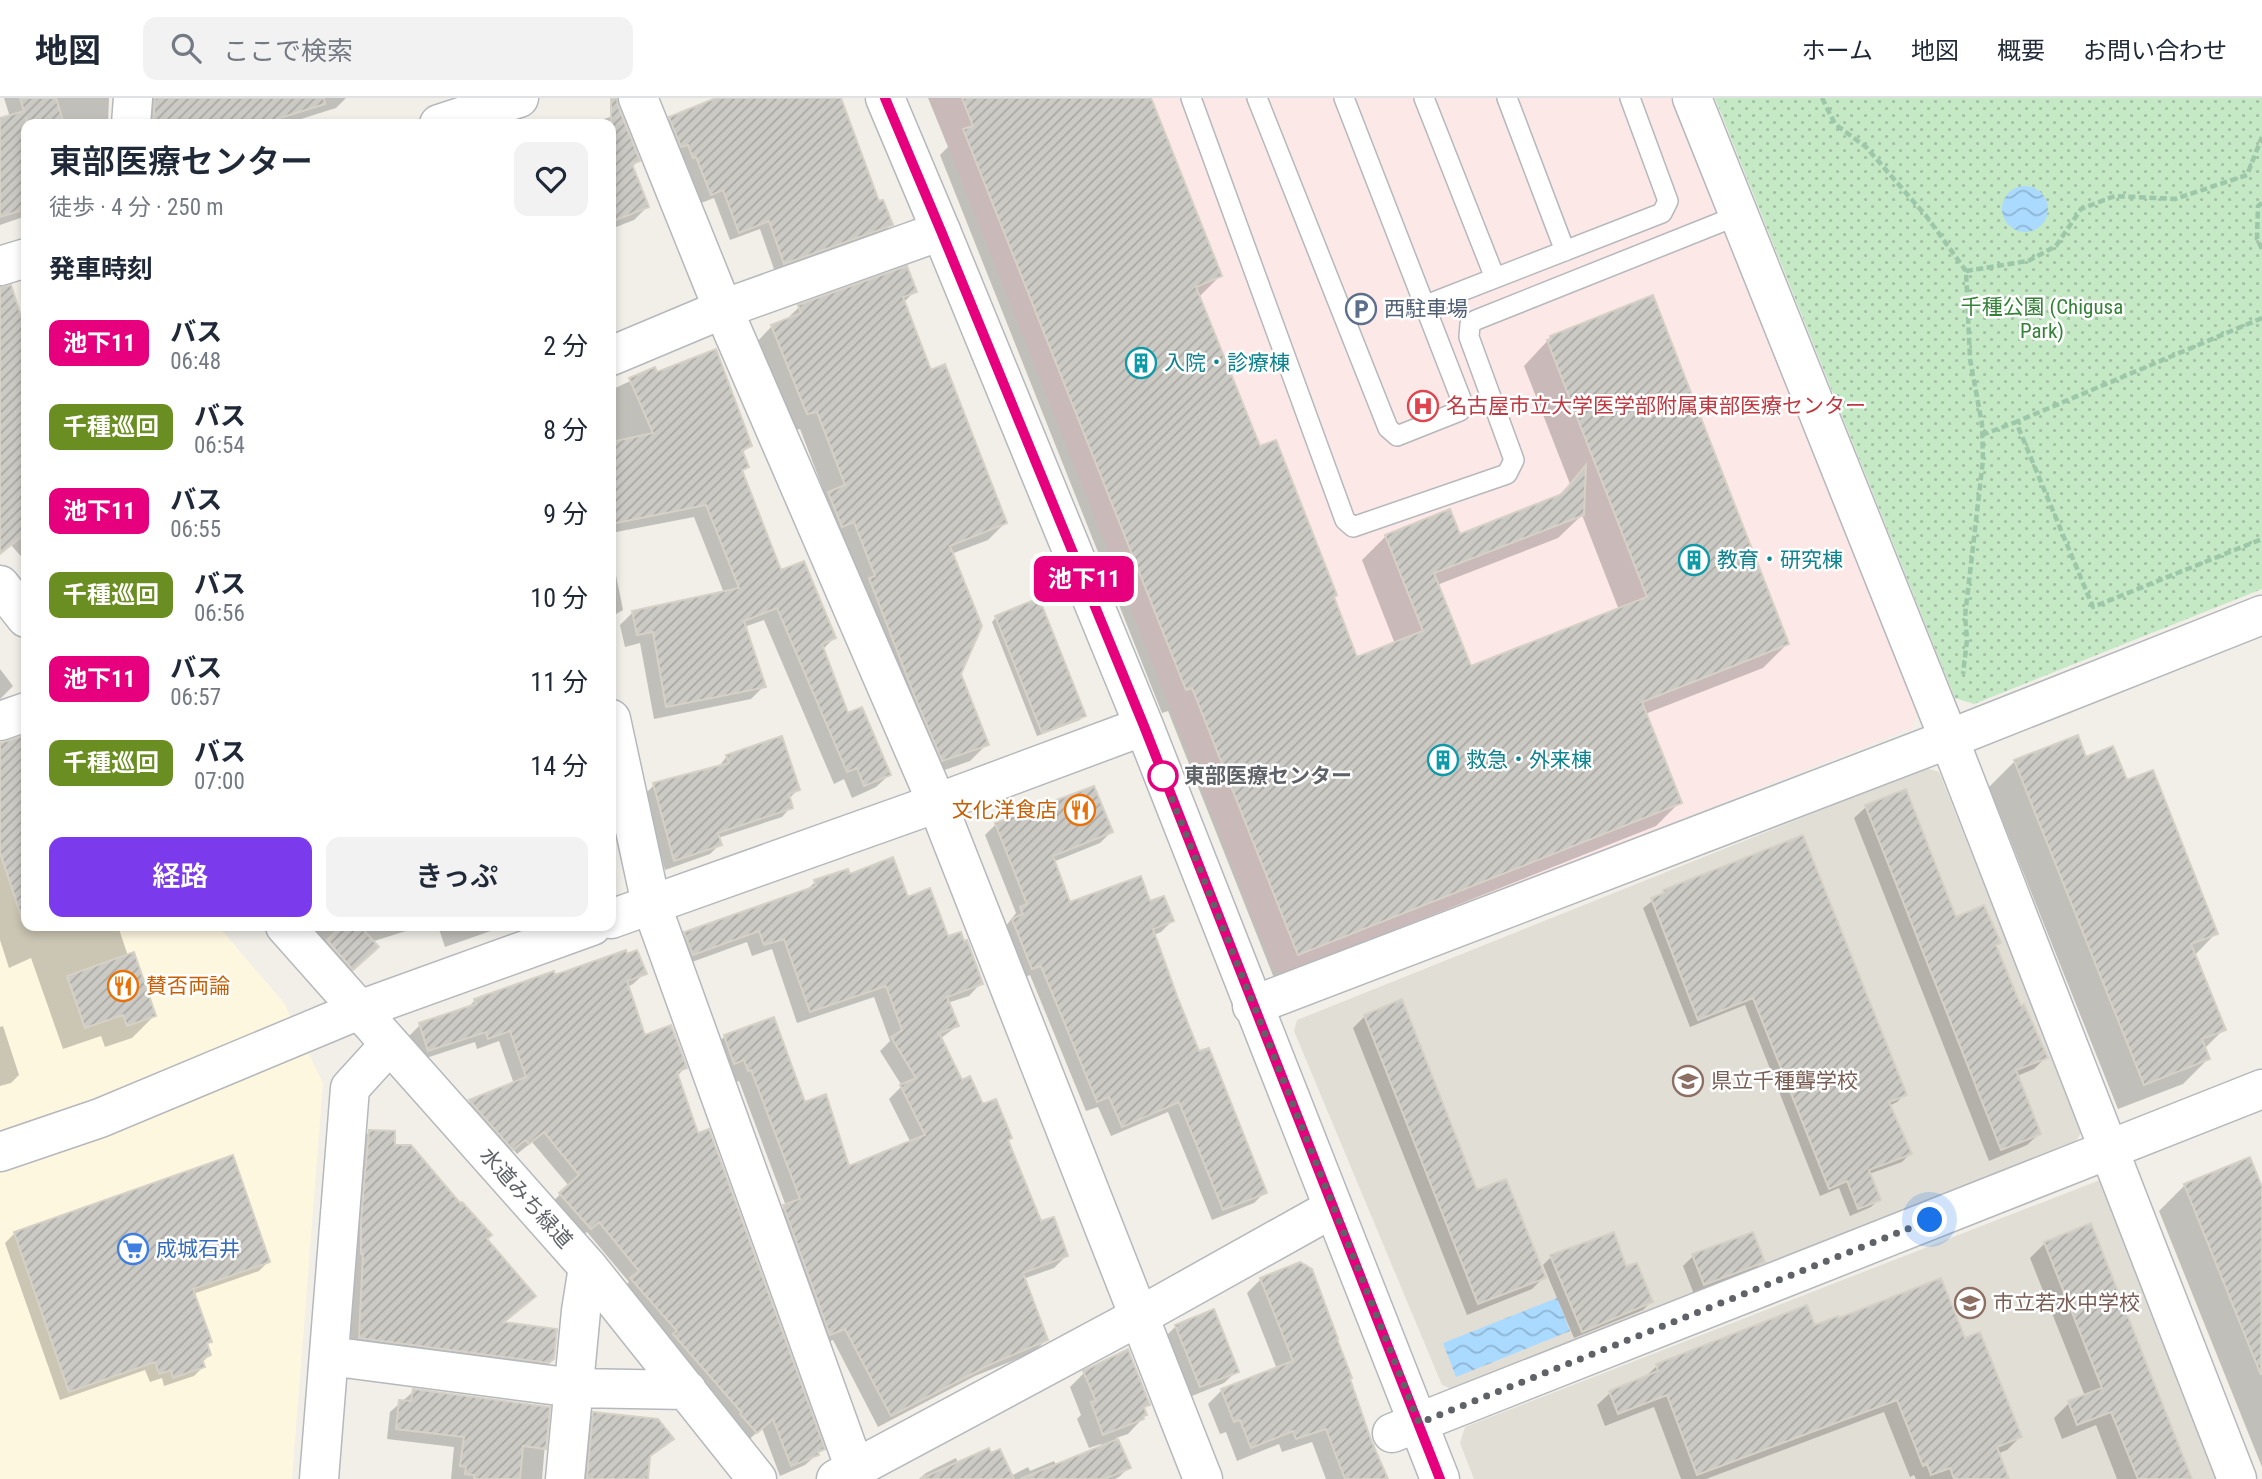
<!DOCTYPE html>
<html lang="ja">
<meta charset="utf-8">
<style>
:root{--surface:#fff;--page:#f2f2f3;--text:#1f2937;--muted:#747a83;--line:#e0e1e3;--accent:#7c3aed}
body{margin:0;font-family:"Roboto Condensed","Noto Sans JP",sans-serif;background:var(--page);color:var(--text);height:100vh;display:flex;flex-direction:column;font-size:26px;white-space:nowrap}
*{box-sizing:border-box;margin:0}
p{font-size:23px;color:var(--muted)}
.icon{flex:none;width:38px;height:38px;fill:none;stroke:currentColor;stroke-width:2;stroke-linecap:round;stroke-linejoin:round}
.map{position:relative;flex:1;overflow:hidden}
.sheet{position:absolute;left:21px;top:21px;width:595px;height:812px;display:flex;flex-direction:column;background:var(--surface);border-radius:14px;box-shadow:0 4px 10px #0003}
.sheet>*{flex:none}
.badge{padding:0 14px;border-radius:10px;font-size:24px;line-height:46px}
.you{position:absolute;width:35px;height:35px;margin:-18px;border:5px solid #fff;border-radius:50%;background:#1a73e8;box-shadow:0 0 0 10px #1a73e833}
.map>.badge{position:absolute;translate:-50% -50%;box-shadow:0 0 0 4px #fff}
h2{padding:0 28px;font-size:26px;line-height:63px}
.round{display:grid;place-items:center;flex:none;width:74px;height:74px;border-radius:14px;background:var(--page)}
.head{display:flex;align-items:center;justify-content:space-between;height:119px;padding:0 28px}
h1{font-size:33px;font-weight:600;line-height:52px}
.action{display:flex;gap:14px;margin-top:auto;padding:14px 28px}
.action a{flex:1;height:80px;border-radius:14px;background:var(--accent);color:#fff;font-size:28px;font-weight:600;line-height:80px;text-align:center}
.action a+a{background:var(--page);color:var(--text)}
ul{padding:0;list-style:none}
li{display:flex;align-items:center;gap:21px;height:84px;padding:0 28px}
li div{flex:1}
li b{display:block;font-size:26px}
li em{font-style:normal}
li .badge{min-width:77px;font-weight:700;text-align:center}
header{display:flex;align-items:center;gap:42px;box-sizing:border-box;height:98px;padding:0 35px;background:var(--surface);border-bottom:2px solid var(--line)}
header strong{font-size:33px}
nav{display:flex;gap:38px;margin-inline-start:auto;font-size:24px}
.search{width:490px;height:63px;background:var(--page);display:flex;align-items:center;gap:18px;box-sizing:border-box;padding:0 24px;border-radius:14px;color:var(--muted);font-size:26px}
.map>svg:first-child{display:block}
.commercial{fill:#fef7e0}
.education{fill:#e1ded6}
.medical{fill:#fce8e6}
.park{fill:url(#park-dots)}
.water{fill:url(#water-waves)}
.shadow{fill:#0003;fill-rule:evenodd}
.building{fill:url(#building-hatch);stroke:#d6d1c6;stroke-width:2}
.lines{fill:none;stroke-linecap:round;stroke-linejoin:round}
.service-casing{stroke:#b5b8bc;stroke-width:22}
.minor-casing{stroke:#b5b8bc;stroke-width:41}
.tertiary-casing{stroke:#b5b8bc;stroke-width:41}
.path{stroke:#9cc7a9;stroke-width:4.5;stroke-dasharray:7 3.5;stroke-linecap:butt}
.service{stroke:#fff;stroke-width:19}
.minor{stroke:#fff;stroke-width:38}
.tertiary{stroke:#fff;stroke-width:38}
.line-casing{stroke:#fff;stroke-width:16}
.line{stroke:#e6007e;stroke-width:10}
.walk{stroke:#5f6368;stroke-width:7;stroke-dasharray:0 12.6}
.stop-dot{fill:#fff;stroke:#e6007e;stroke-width:3.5}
.labels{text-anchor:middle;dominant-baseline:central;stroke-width:5;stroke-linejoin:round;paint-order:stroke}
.park-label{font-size:21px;fill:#348238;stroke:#fff}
.service-label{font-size:21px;fill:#4e5e75;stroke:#fff;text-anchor:start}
.culture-label{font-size:21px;fill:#0d838f;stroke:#fff;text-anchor:start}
.health-label{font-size:21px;fill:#be3a42;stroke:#fff;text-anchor:start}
.stop-label{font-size:21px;font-weight:bold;fill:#5f6368;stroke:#fff;text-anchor:start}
.food-label{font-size:21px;fill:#c56008;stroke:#fff;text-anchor:end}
.education-label{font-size:21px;fill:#785e54;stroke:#fff;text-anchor:start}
.street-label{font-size:21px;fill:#5f6368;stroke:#fff}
.shop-label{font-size:21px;fill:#366cbe;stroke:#fff;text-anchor:start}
</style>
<header>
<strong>地図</strong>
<div class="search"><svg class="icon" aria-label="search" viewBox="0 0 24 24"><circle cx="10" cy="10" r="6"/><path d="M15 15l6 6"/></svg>ここで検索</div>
<nav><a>ホーム</a><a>地図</a><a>概要</a><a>お問い合わせ</a></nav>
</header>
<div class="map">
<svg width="2262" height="1381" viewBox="0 0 2262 1381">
<defs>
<pattern id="park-dots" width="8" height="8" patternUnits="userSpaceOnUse" patternTransform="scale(1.75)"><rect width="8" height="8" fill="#c5e8c5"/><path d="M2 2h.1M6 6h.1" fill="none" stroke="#a3c0a4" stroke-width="1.8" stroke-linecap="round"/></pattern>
<pattern id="water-waves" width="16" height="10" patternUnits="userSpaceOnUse" patternTransform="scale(1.75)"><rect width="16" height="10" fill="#aadaff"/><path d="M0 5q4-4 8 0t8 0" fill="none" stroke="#8eb4d2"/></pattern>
<pattern id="building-hatch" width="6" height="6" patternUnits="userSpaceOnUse" patternTransform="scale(1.75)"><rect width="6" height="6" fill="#cccac5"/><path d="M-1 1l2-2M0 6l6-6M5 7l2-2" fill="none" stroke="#a9a8a4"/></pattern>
</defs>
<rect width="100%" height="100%" fill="#f1efe8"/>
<path class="commercial" d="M26,627V828H218L284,905L323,985L292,1381H0V636Z"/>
<path class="education" d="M1926,670L1939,674L2082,1033L2074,1047L1454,1292L1442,1287L1294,933L1297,922Z
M2105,1080L2226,1381H1474L1460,1345L1465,1329Z"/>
<path class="medical" d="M929,0H1673L1918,615L1911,630L1290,877L1274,873Z"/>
<path class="park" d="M1715,0H2262V491L1974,606L1955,600Z"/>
<path class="water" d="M2002 111a23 23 0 1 1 46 0a23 23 0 1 1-46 0Z
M1557,1200L1570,1233L1456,1279L1443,1245Z"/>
<path class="shadow" d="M4,0H109L108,26H26V118L0,127V22L10,19Z
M138,0H346L336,10L285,26H142Z
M721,0H839L878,105L891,127L882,136L775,174L760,131L730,142L714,100L701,105L687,67L684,68L661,29L670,20Z
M928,0H1138L1220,178L1199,199L1259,351L1332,500L1356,561L1395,546L1362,462L1386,438H1459L1556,400L1570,386L1524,268L1551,239L1787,546L1763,570L1645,616L1680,704L1656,728L1274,880L1168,613L1162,615L940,57L948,49ZM1582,417L1619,512L1470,570L1437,487L1558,440Z
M619,16L638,63L632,69L647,109L634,122L611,131V26H579L589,23V26Z
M915,193L903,205L930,274L1005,425L988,442L951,456L959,576L987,646L970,663L925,679L812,413L826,399L800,331L790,333L755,246L772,228L785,223L799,209Z
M15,206L26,240V464L11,447L0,456V211Z
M654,272L656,276L750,347L742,355L747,368L741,375L780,474L834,540L822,552L847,618L889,677L876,689L852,700L844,681L834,686L764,522L744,529L764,588L751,601L654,621L640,545L625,549L620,527L633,514L724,495L694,419L611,435V292Z
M615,472L623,512L611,519V473Z
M996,519L1084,617L1080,622L1037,638L992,524Z
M0,571L13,588L0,601Z
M26,638V828H118L128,858L154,918L132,940L105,949L101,938L63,951L31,860L9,870L0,842V646Z
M727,658L798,691L789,701L791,709L782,719L718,740L720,746L710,756L665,772L644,697L654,687L718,670Z
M2085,661L2126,684L2216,835L2194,858L2224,931L2204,951L2208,961L2183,986L2118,1011L1989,689L2015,663Z
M1905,693L1955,821L1999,844L1995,849L2020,910L2045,960L2034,971L2017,978L2039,1036L2027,1047L1989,1063L1854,720L1866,709Z
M996,726L1111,734L1100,745L1053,764L1069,807L1149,805L1172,823L1161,834L1154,837L1198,956L1265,1094L1254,1105L1212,1122L1168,1014L1111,1038L1098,1009L1086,1013L1030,877L1021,881L1002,833L1016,815L985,737Z
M849,778L907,801L947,841L981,885L969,898L947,905L957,928L940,941L961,984L982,1008L1006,1043L1040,1126L1066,1158L1054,1170L1023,1181L1046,1242L1034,1254L975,1278L878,1329L833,1242L818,1248L772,1121L786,1108L739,983L736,984L732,973L722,977L713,950L725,938L804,1006L848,1070L911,1045L889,1001L902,988L880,953L890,943L874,899L797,925L772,851L752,858L747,844L681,868L673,848L685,836L806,793L815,784Z
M1664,794L1905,996L1897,1004L1889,1008L1910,1056L1902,1064L1869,1076L1879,1101L1871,1109L1850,1118L1839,1090L1820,1098L1745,907L1690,929L1643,810Z
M299,828H422L371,844L364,861L341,883Z
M438,828H505L445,849Z
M645,875L633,886L627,889L644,939L685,970L677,978L697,1038L823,1351L805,1367L780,1378L762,1330L745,1345L620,1193L629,1184L587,1134L579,1141L549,1107L569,1088L532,1044L517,1056L513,1051L501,1061L459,1014L470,1004L514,986L499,943L477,951L475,944L417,963L409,938L420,927L466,912L475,902L554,879Z
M1365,918L1476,1095L1544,1179L1532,1191L1467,1217L1353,930Z
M3,928L19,977L11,985L0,988V929Z
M369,1034L393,1048L485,1141L502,1226L553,1260L542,1271L350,1249L359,1044Z
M2249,1061L2262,1094V1369L2159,1113L2185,1087Z
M15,1135L268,1164L259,1173L193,1196L210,1243L206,1247L209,1257L202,1265L203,1269L194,1278L164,1288L162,1280L150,1284L145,1272L60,1302L5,1145Z
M2045,1145L2190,1381H2117L2096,1327L2062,1341L2054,1320L2069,1305L2085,1298L2030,1160Z
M1693,1158L1763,1163L1753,1173L1694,1196L1683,1168Z
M1551,1159L1625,1170L1651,1204L1643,1212L1574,1240L1543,1167Z
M1261,1181L1348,1281L1385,1381H1326L1312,1344L1282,1354L1279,1346L1237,1363L1226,1334L1220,1336L1208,1306L1222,1292L1277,1271L1247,1195Z
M1176,1228L1237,1273L1224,1285L1187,1300L1164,1240Z
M1814,1229L1964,1242L2020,1339L2007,1352L1997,1356L2007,1381H1916L1914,1377L1910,1379L1884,1314L1706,1381H1681L1654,1309L1605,1328L1597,1307L1610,1295L1643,1281L1657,1268Z
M1084,1275L1148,1306L1143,1311L1142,1321L1128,1336L1116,1340L1129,1369L1119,1379L1115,1381H919L926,1375L956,1360L958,1366L1011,1378L1028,1369L1030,1373L1054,1363L1056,1367L1102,1349L1101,1346L1089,1350L1077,1321L1081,1317L1070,1289Z
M414,1293L548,1310L542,1381H451L454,1349L387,1341L390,1314Z
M594,1315L672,1341L648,1360L647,1381H578L584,1326Z"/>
<path class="building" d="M20,0H56L64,26H28L26,19V111L0,119V20L24,13Z
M155,0H324L325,6L261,26H153Z
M611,0H617L618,8L640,63L632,66L649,109L611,124Z
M716,0H841L879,103L883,102L893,127L784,166L769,123L739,135L723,92L711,97L696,59L693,60L688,47L681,49L669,19Z
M962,0H1151L1222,178L1196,189L1260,348L1276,342L1337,497L1334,499L1357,559L1423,533L1385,437L1450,411L1460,436L1562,396L1586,367L1584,417L1434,475L1471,568L1647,499L1547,242L1551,241L1550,238L1653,197L1789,546L1642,604L1682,705L1298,857L1192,590L1186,592L963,31L973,28Z
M907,168L917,194L903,199L931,272L945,266L1007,425L950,448L982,528L961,576L989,647L942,663L915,599L869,480L875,478L854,424L842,429L828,394L845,387L817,314L807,316L771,227L801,215L798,207Z
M11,187L26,234V435L0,456V189Z
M716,251L752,348L742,352L749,369L742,372L781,472L804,463L836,540L822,546L848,615L862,609L891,677L864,688L857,670L847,674L777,510L744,523L766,589L666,609L653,534L637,537L632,513L739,490L706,407L611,426V344L653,335L629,280L655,269L657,274Z
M1039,500L1086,618L1042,635L995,518Z
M26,637V818H21L0,754V645Z
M2078,637L2086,659L2113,648L2127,682L2153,672L2218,836L2191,846L2226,932L2202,941L2210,961L2144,987L2014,662Z
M782,638L800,692L789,696L793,710L718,735L722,747L674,763L653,685L729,665L726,657Z
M1094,688L1113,734L1053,758L1070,804L1141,778L1150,803L1164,798L1174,823L1153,831L1177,898L1199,953L1209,950L1267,1095L1223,1112L1179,1004L1122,1029L1109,999L1097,1004L1041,868L1032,871L1012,821L1023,816L1020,809L1027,806L995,725Z
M1906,691L1956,819L1984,807L2001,845L1996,847L2021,908L2024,906L2048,960L2016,972L2041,1036L2001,1052L1865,707Z
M1803,737L1907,997L1889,1004L1912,1056L1869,1072L1881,1102L1858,1111L1847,1083L1829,1091L1753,900L1698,922L1651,800L1664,795L1663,792Z
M893,759L908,799L930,790L948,838L961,834L964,843L967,842L983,886L947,899L959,928L939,935L962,982L970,978L983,1006L996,1001L1012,1040L1008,1042L1041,1123L1054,1119L1068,1158L1023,1175L1048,1242L989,1267L891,1318L845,1231L830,1237L783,1107L800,1101L751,972L748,973L744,962L734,966L724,937L774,919L805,1004L826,996L849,1068L925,1037L900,987L916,980L891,939L902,932L886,888L810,914L784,841L764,847L759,833L693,857L684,834L816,788L814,782L848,771L850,776Z
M342,828H360L379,849L353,872L327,842Z
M626,852L627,856L637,852L647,876L627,883L645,937L671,927L687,970L677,974L698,1035L709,1031L825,1351L818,1354L819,1357L791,1368L773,1321L757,1335L740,1316L742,1315L673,1236L677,1233L630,1180L639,1173L599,1124L591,1131L559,1095L579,1077L544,1034L529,1046L525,1042L513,1052L469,1002L526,979L510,933L488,941L486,934L428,953L419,925L476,906L474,901L554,873L555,877Z
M134,854L156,918L127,928L123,917L85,930L67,878Z
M1402,901L1477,1092L1506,1081L1546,1180L1478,1206L1364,917Z
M369,1032L395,1033V1047H411L460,1105L462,1104L492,1137L487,1141L536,1198L504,1224L557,1231L554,1261L549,1265L359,1240L363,1156H361V1122Z
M233,1057L270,1164L193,1191L212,1244L207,1245L211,1257L202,1261L205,1269L173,1280L171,1272L159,1276L155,1264L69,1294L14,1134Z
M2250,1059L2262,1089L2261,1277L2184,1086Z
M2091,1125L2192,1381H2138L2111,1314L2077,1327L2068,1303L2102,1290L2044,1144Z
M1614,1134L1626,1168L1637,1165L1653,1204L1582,1234L1550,1157Z
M1753,1134L1765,1164L1704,1187L1692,1156Z
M1300,1164L1312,1171L1338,1241H1337L1352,1280L1350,1281L1371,1342L1388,1381H1345L1326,1331L1296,1341L1293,1333L1251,1350L1240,1322L1234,1324L1221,1291L1293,1263L1260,1180Z
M1941,1180L1965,1240L1980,1234L2022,1339L1997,1349L2009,1381H1954L1950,1370L1931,1377L1927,1366L1923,1368L1897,1302L1697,1377L1667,1297L1618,1316L1609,1293L1658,1273L1656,1266L1807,1207L1815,1227L1838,1218L1839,1220Z
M1214,1211L1239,1274L1200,1289L1175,1227Z
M1128,1251L1150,1307L1144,1309L1147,1317L1143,1318L1144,1321L1103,1337L1091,1304L1096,1303L1083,1273Z
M413,1291L550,1309L546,1351L523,1348L520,1381H474V1377L465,1376L466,1369L460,1368L464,1339L396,1331L399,1302L411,1303Z
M593,1314L658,1321L674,1341L650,1358L648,1381H587Z
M1118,1341L1131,1370L1104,1381H1020Z
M989,1350L991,1355L1000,1351L1014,1381H920Z"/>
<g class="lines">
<g class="service-casing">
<path id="service" d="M1191,0L1345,422L1353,429L1507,376L1514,362L1469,239L1470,226L1476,222L1739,117
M1257,0L1388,330L1397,338L1460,313L1463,306L1344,0
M1424,0L1495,180
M1507,0L1565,153
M1426,207L1662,115L1668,103L1630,0"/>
</g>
<g class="minor-casing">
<path id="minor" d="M638,0L723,211L937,705L1203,1381
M1692,0L1949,641L2237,1381
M131,26L133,0
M611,258L723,211L941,133
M0,487L26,520
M611,621L651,806L855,1371
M0,623L26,614
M285,828L588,1169L757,1381
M1252,908L1949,641L2262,517
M329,1258L574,1290L687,1292
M1392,1335L2262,991
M319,1381L350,990L390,946
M565,1381L581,1213L588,1169
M836,1381L1138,1219L1333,1110"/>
</g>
<g class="tertiary-casing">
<path id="tertiary" d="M885,0L941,133L1144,628L1440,1381
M439,26L519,0
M0,168L26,160
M611,821L937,705L1144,628
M0,1054L100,1020L359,912L592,828"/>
</g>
<path class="path" d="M1822,0L1835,26L1866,49L1927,119L1966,173L1970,261L1982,326L1983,362L1965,518L1967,542L1963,576
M2262,105L2258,108L2257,141L2262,151
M1966,173L2028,163L2056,148L2081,111L2115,98L2175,101L2247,77L2262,39
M2262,220L2016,324L2093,509L2262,441
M1982,337L2016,324"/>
<use href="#service" class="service"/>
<use href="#minor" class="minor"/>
<use href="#tertiary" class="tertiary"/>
</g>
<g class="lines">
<g class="line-casing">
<path id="line" d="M885,0L941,133L1144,628L1440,1381"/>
</g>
<use href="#line" class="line"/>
<path class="walk" d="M1163,678L1419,1325L1930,1122"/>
</g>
<defs>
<g id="parking-ring" transform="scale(1.575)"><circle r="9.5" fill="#fff" stroke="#5c6f8a" stroke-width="1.5"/><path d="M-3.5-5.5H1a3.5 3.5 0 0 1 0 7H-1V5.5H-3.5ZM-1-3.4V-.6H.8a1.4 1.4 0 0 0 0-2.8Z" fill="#5c6f8a"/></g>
<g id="building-ring" transform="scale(1.575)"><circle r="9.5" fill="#fff" stroke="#0f9aa8" stroke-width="1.5"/><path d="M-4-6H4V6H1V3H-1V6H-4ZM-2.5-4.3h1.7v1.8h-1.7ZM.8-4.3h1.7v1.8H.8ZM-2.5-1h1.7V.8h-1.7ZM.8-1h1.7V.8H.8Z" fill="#0f9aa8"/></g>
<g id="hospital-ring" transform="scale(1.575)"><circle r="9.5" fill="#fff" stroke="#e0444e" stroke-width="1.5"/><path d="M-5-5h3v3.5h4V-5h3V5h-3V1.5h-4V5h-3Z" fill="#e0444e"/></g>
<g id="restaurant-ring" transform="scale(1.575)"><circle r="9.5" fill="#fff" stroke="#e8710a" stroke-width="1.5"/><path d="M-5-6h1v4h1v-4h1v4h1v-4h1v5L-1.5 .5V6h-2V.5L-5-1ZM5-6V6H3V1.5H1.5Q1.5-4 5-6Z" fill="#e8710a"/></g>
<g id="school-ring" transform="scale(1.575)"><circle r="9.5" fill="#fff" stroke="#8d6e63" stroke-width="1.5"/><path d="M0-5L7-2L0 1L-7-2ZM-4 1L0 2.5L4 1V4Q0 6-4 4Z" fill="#8d6e63"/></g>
<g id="supermarket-ring" transform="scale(1.575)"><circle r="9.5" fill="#fff" stroke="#3f7fe0" stroke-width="1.5"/><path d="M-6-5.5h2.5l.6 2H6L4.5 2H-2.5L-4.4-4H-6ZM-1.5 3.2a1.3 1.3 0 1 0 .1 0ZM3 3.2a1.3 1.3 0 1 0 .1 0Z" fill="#3f7fe0"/></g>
</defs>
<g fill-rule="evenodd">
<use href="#parking-ring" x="1361" y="211"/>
<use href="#building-ring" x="1141" y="265"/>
<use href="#hospital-ring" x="1423" y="308"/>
<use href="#building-ring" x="1694" y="462"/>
<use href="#building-ring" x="1443" y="662"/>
<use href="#restaurant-ring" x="1080" y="712"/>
<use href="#restaurant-ring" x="123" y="888"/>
<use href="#school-ring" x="1688" y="983"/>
<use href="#supermarket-ring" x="133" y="1151"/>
<use href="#school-ring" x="1970" y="1205"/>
</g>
<circle class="stop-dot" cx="1163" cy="678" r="14"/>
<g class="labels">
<g class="park-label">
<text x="2042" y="209">千種公園 (Chigusa<tspan x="2042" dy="24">Park)</tspan></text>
</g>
<g class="service-label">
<text x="1384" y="211">西駐車場</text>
</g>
<g class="culture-label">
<text x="1164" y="265">入院・診療棟</text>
<text x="1717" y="462">教育・研究棟</text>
<text x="1466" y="662">救急・外来棟</text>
</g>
<g class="health-label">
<text x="1446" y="308">名古屋市立大学医学部附属東部医療センター</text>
</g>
<g class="stop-label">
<text x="1184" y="678">東部医療センター</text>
</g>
<g class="food-label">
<text x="1057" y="712">文化洋食店</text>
<text x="146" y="888" text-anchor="start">賛否両論</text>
</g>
<g class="education-label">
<text x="1711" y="983">県立千種聾学校</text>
<text x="1993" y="1205">市立若水中学校</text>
</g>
<g class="street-label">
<text transform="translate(526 1100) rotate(48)">水道みち緑道</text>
</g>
<g class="shop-label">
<text x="156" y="1151">成城石井</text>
</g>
</g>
</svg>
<div class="you" style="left:1930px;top:1122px"></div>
<b class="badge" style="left:1084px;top:481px;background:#e6007e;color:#fff">池下11</b>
<section class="sheet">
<div class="head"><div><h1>東部医療センター</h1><p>徒歩 · 4 分 · 250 m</p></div><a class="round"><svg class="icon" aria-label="heart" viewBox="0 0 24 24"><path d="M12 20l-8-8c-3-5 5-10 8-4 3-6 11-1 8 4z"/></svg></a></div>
<h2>発車時刻</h2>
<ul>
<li><span class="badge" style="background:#e6007e;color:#fff">池下11</span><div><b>バス</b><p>06:48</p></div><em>2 分</em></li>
<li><span class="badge" style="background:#6b8e23;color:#fff">千種巡回</span><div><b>バス</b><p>06:54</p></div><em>8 分</em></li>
<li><span class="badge" style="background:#e6007e;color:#fff">池下11</span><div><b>バス</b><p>06:55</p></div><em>9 分</em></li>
<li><span class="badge" style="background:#6b8e23;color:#fff">千種巡回</span><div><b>バス</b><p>06:56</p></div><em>10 分</em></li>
<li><span class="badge" style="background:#e6007e;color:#fff">池下11</span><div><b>バス</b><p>06:57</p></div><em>11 分</em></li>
<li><span class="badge" style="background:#6b8e23;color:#fff">千種巡回</span><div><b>バス</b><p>07:00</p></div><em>14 分</em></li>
</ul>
<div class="action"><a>経路</a><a>きっぷ</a></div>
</section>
</div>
